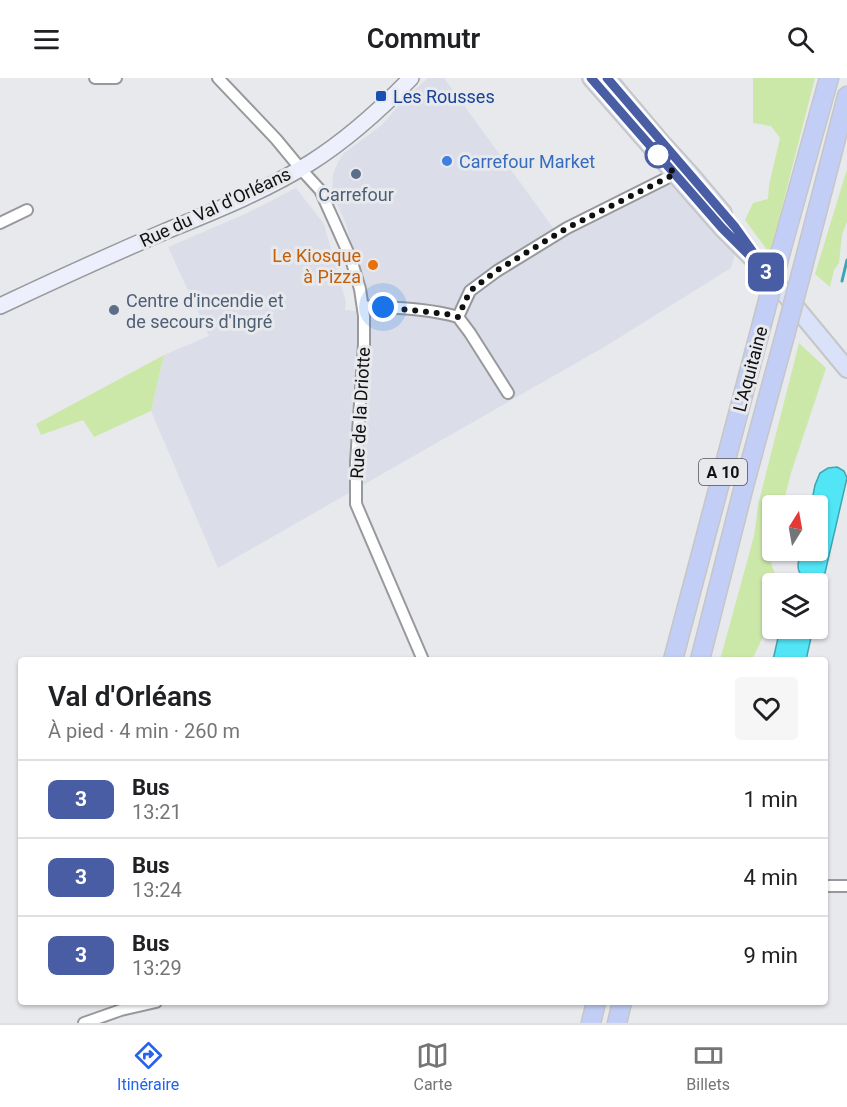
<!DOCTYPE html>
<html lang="fr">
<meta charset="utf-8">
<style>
:root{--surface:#fff;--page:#f6f6f6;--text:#202124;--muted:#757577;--line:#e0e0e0;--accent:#2563eb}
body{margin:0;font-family:Roboto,sans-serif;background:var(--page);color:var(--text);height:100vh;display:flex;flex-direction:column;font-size:22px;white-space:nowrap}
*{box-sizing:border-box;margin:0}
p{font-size:20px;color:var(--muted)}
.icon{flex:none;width:33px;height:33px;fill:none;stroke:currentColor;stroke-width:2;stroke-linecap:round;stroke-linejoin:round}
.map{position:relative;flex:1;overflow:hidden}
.side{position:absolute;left:18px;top:579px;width:810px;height:348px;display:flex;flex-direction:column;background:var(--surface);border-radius:6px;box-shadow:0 2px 4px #0004}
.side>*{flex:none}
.badge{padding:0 12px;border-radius:9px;font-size:21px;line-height:39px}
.needle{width:39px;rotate:11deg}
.buttons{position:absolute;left:762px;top:417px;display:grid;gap:12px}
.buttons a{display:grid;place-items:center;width:66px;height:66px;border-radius:6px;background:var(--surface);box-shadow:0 2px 4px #0004;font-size:30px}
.you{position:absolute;width:30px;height:30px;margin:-15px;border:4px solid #fff;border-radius:50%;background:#1a73e8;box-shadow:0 0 0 9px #1a73e833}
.map>.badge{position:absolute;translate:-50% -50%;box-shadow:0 0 0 3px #fff}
.round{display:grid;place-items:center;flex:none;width:63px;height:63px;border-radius:6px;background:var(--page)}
.headline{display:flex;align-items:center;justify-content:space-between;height:102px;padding:0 30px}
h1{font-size:28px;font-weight:600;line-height:45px}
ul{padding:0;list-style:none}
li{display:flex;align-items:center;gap:18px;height:78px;padding:0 30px;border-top:2px solid var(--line)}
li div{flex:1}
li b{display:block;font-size:22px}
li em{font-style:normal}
li .badge{min-width:66px;font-weight:700;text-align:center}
header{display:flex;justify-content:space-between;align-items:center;height:78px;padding:0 30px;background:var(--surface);font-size:27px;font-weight:600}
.menu{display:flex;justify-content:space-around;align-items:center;height:84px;border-top:2px solid var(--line);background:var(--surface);font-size:16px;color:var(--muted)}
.menu a{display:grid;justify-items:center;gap:3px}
.menu .selected{color:var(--accent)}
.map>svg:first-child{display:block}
.built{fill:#dbdee9}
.green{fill:#cce8a9}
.water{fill:#51e5f5;stroke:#3ea5b1;stroke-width:1.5}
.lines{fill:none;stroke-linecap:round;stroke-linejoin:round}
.stream{stroke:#3ea5b1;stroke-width:3}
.street-casing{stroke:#98999c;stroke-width:14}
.secondary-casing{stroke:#98999c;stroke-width:18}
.primary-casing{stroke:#c6c6c6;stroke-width:20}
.highway-casing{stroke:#c6c6c6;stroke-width:21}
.street{stroke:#fff;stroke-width:10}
.secondary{stroke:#edf0fc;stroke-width:15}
.primary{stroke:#dae2fa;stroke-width:16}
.highway{stroke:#c2cef6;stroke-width:18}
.highway-bridge-casing{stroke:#c6c6c6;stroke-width:21;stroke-linecap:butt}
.highway-bridge{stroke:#c2cef6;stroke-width:18}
.line-casing{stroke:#fff;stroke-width:14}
.line{stroke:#495da4;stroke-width:9}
.walk{stroke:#101011;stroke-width:6;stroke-dasharray:0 10.8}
.transit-dot{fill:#1a4fb4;stroke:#e8e9ed;stroke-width:2}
.stop-dot{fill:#fff;stroke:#495da4;stroke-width:3}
.shop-dot{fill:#3f7fe0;stroke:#e8e9ed;stroke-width:2}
.service-dot{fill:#5c6f8a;stroke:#e8e9ed;stroke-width:2}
.food-dot{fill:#e8710a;stroke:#e8e9ed;stroke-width:2}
.labels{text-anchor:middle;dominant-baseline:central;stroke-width:6;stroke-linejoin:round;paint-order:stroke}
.shield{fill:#e8e9ed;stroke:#515153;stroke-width:1.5}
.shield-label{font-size:16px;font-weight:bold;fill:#101011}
.transit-label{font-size:18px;fill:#164399;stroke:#e8e9ed;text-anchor:start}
.shop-label{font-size:18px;fill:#366cbe;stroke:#e8e9ed;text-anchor:start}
.service-label{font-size:18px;fill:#4e5e75;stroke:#e8e9ed}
.street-label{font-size:18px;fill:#101011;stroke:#e8e9ed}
.food-label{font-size:18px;fill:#c56008;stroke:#e8e9ed;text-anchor:end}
</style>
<header><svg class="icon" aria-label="menu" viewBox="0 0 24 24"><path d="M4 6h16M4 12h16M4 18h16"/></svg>Commutr<svg class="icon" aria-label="search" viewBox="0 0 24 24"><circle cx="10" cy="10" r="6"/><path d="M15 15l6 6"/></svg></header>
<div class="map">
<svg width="847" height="945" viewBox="0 0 847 945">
<rect width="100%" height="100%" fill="#e8e9ed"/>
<path class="built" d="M428,0H444L554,151L522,176L675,96V107L735,177L731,190L606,268L218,490L151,333L164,277L209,258L168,169L245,136L296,110L324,146L346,224L345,232L366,234L356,185L346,146L332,114L333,96L338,84L344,75L382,47L405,20Z"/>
<path class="green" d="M753,0H815L770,176L745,142L753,125L768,121L769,107L780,60L771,48L753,45Z
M847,91V144L842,157L839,185L834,192L830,209L815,196Z
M799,265L826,290L791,395L783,427L772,428V471L770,482L778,505L772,506V540L752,582H720L754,458L758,427Z
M164,277L151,333L94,359L83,342L41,357L36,346Z"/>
<path class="water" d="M837,389L844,393L847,400L825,495C822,497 820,499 816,500C807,503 798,497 798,488C798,483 800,477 801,473L818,472V428L811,427L815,407L820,395L828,390Z
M780,551H813L806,582H773Z"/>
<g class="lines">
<path class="stream" d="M842,203L847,182"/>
<g class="street-casing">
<path id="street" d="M95,0H116
M218,0L276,61L300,90L320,112L351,181L360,211L364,238V266L356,384V426L423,582
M0,145L27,132
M363,228C394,230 427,230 458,239
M458,239L470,213L497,193L567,150L675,96L679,95
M458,239L470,255L508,315
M825,808H847
M84,945L121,932L156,924"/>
</g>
<g class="secondary-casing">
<path id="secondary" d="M0,228C55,202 110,177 166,153C215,133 265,113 310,85C348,61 380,32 411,0"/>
</g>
<g class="primary-casing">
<path id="primary" d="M591,0L722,150L770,198L847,291
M607,0L661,64L691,97L723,135"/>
</g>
<g class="highway-casing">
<path id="highway" d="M781,173L829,0
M801,196L847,18
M673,582L765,234
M700,582L744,408L785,257
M591,945L596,924
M617,945L622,924"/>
</g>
<use href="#street" class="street"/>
<use href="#secondary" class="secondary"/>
<use href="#primary" class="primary"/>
<use href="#highway" class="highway"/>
<g class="highway-bridge-casing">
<path id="highway-bridge" d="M765,234L781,173
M785,257L801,196"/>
</g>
<use href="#highway-bridge" class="highway-bridge"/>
</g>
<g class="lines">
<g class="line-casing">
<path id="line" d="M591,0L722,150L770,198L735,149L607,0"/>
</g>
<use href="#line" class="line"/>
<path class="walk" d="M383,229L446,236L458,239L470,213L496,193L567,150L675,96L653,72L658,77"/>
</g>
<rect class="transit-dot" x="375" y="12" width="12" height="12" rx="3"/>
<circle class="stop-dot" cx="658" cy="77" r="12"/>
<circle class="shop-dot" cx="447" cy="83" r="6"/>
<g class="service-dot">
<circle cx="356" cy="96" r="6"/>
<circle cx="114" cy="232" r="6"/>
</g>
<circle class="food-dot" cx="373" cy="187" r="6"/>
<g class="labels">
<rect class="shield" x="699" y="381" width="48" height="26" rx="4.5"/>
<g class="shield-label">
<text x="723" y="394">A 10</text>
</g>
<g class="transit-label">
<text x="393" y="18">Les Rousses</text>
</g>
<g class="shop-label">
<text x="459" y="83">Carrefour Market</text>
</g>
<g class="service-label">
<text x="356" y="116">Carrefour</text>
<text x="126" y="222" text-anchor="start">Centre d'incendie et<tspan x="126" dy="21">de secours d'Ingré</tspan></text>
</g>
<g class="street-label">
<text transform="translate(215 129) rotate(-25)">Rue du Val d'Orléans</text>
<text transform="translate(750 291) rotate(-75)">L'Aquitaine</text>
<text transform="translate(360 335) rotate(-87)">Rue de la Driotte</text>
</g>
<g class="food-label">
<text x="361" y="177">Le Kiosque<tspan x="361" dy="21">à Pizza</tspan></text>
</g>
</g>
</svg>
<div class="buttons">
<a><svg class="needle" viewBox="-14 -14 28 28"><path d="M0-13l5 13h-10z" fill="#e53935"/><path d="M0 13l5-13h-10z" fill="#757577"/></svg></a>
<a><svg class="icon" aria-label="layers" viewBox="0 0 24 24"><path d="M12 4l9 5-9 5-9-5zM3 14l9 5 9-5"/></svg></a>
</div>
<div class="you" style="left:383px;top:229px"></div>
<b class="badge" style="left:766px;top:194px;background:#495da4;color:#fff">3</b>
<section class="side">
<div class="headline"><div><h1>Val d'Orléans</h1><p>À pied · 4 min · 260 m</p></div><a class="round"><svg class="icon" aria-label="heart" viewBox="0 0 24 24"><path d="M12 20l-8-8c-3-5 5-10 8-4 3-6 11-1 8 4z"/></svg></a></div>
<ul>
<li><span class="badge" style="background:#495da4;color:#fff">3</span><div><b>Bus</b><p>13:21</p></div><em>1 min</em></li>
<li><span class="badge" style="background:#495da4;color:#fff">3</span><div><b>Bus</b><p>13:24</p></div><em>4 min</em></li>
<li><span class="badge" style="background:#495da4;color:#fff">3</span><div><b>Bus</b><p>13:29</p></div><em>9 min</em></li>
</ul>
</section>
</div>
<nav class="menu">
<a class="selected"><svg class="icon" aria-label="directions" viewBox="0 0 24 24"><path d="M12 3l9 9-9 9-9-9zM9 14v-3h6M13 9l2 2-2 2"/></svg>Itinéraire</a>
<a><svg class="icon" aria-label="map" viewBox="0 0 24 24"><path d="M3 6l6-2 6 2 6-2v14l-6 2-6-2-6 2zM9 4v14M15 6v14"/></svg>Carte</a>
<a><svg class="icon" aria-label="tickets" viewBox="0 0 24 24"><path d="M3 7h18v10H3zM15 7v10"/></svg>Billets</a>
</nav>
